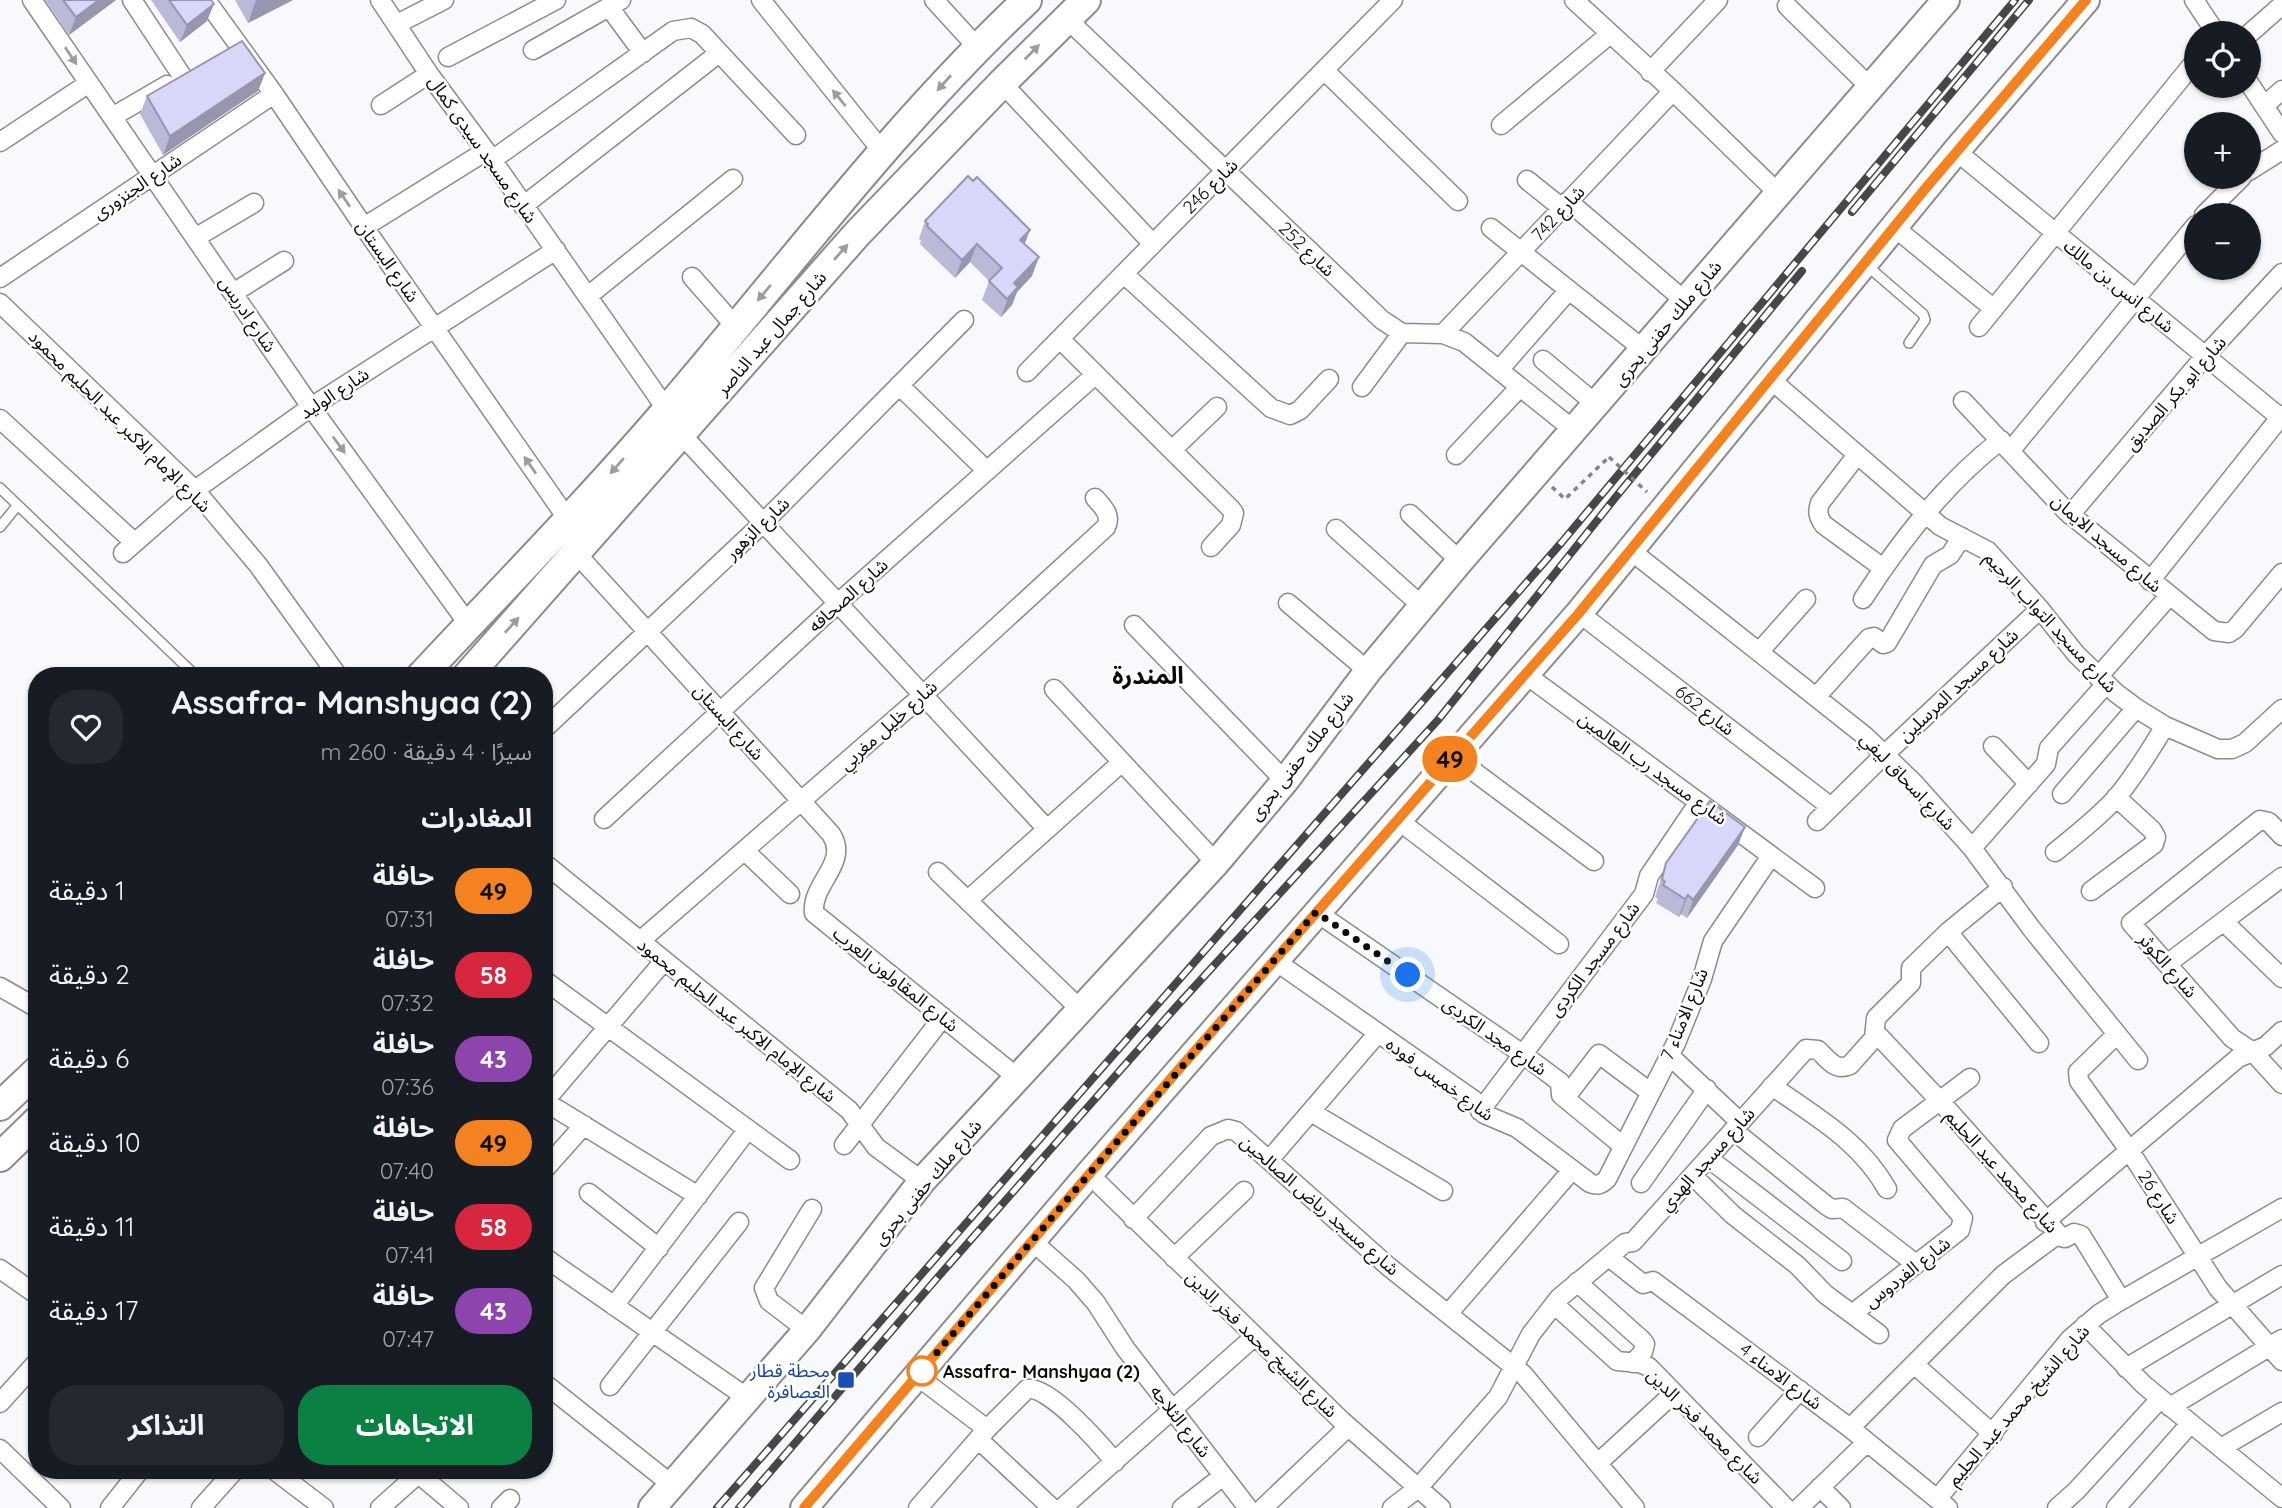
<!DOCTYPE html>
<html lang="ar">
<meta charset="utf-8">
<style>
:root{--surface:#171b24;--page:#242831;--text:#f1f3f6;--muted:#9ea1a6;--accent:#0b8043}
body{margin:0;font-family:Quicksand,"Noto Sans Arabic",sans-serif;background:var(--page);color:var(--text);direction:rtl;height:100vh;display:flex;flex-direction:column;font-size:26px;white-space:nowrap}
*{box-sizing:border-box;margin:0}
p{font-size:23px;color:var(--muted)}
.icon{flex:none;width:38px;height:38px;fill:none;stroke:currentColor;stroke-width:2;stroke-linecap:round;stroke-linejoin:round}
.map{position:relative;flex:1;overflow:hidden;direction:ltr}
.drawer{position:absolute;left:28px;top:667px;width:525px;height:812px;display:flex;flex-direction:column;background:var(--surface);border-radius:28px;box-shadow:0 2px 5px #0004;direction:rtl}
.drawer>*{flex:none}
.badge{padding:0 14px;border-radius:23px;font-size:24px;line-height:46px}
.controls{position:absolute;left:2184px;top:21px;display:grid;gap:14px}
.controls a{display:grid;place-items:center;width:77px;height:77px;border-radius:50%;background:var(--surface);box-shadow:0 2px 5px #0004;font-size:35px}
.you{position:absolute;width:35px;height:35px;margin:-18px;border:5px solid #fff;border-radius:50%;background:#1a73e8;box-shadow:0 0 0 10px #1a73e833}
.map>.badge{position:absolute;translate:-50% -50%;box-shadow:0 0 0 4px #fff}
h2{padding:0 21px;font-size:26px;line-height:63px}
.round{display:grid;place-items:center;flex:none;width:74px;height:74px;border-radius:28px;background:var(--page)}
.overview{display:flex;align-items:center;justify-content:space-between;height:119px;padding:0 21px}
h1{font-size:33px;font-weight:700;line-height:52px}
.primary-button{display:flex;gap:14px;margin-top:auto;padding:14px 21px}
.primary-button a{flex:1;height:80px;border-radius:28px;background:var(--accent);color:#fff;font-size:28px;font-weight:700;line-height:80px;text-align:center}
.primary-button a+a{background:var(--page);color:var(--text)}
ul{padding:0;list-style:none}
li{display:flex;align-items:center;gap:21px;height:84px;padding:0 21px}
li div{flex:1}
li b{display:block;font-size:26px}
li em{font-style:normal}
li .badge{min-width:77px;font-weight:700;text-align:center}
.map>svg:first-child{display:block}
.lines{fill:none;stroke-linecap:round;stroke-linejoin:round}
.lane-casing{stroke:#8b8c8f;stroke-width:12}
.street-casing{stroke:#8b8c8f;stroke-width:21}
.secondary-casing{stroke:#8b8c8f;stroke-width:30}
.primary-casing{stroke:#8b8c8f;stroke-width:32}
.path{stroke:#848587;stroke-width:3.5;stroke-dasharray:5 5;stroke-linecap:butt}
.lane{stroke:#fff;stroke-width:9}
.street{stroke:#fff;stroke-width:18}
.secondary{stroke:#fff;stroke-width:26}
.primary{stroke:#fff;stroke-width:28}
.rail-casing{stroke:#464748;stroke-width:8}
.rail{stroke:#fff;stroke-width:5;stroke-dasharray:16;stroke-linecap:butt}
.path-bridge{stroke:#848587;stroke-width:3.5;stroke-dasharray:5 5;stroke-linecap:butt}
.wall{fill:#bab9d7}
.shaded-wall{fill:#9796af}
.building{fill:#d8d7fa;stroke:#9796af;stroke-width:2}
.oneway{fill:#9d9d9e}
.line-casing{stroke:#fff;stroke-width:16}
.line{stroke:#f58220;stroke-width:10}
.walk{stroke:#0b0b0c;stroke-width:7;stroke-dasharray:0 12.6}
.stop-dot{fill:#fff;stroke:#f58220;stroke-width:3.5}
.transit-dot{fill:#1a4fb4;stroke:#fff;stroke-width:2.5}
.labels{text-anchor:middle;dominant-baseline:central;stroke-width:5;stroke-linejoin:round;paint-order:stroke}
.street-label{font-size:18px;fill:#0b0b0c;stroke:#fff}
.transit-label{font-size:18px;fill:#164399;stroke:#fff;text-anchor:end}
.stop-label{font-size:18px;font-weight:bold;fill:#0b0b0c;stroke:#fff;text-anchor:start}
.district-label{font-size:24px;font-weight:bold;fill:#0b0b0c;stroke:#fff}
</style>
<div class="map">
<svg width="2282" height="1508" viewBox="0 0 2282 1508">
<rect width="100%" height="100%" fill="#f7f9fc"/>
<g class="lines">
<g class="lane-casing">
<path id="lane" d="M1865,264L1923,314L1925,320L1909,343
M0,488L196,676
M0,527L17,506"/>
</g>
<g class="street-casing">
<path id="street" d="M32,0L311,407L469,625
M132,0L182,76
M206,0L274,94L364,227L569,521
M380,0L429,74L486,151L667,410
M761,0L882,151
M934,0L977,47
M1574,0L1673,91L1778,193
M2194,0L2216,33
M1787,6L1870,87
M609,7L643,53
M1066,18L1382,320L1402,333L1443,334L1464,342L1575,431
M397,24L444,0
M2249,34L2282,5
M533,50L621,0
M448,57L556,0
M1325,71L1458,201
M1650,72L1718,0
M1002,83L1153,244
M2249,83L2282,133
M381,105L429,74
M2264,106L2282,90
M112,117L167,85
M1501,125L1610,34
M0,142L89,83
M1956,151L2282,419
M492,160L673,31L691,28L702,34L796,135
M2249,171L2282,150
M1527,180L1562,208
M1568,201L1685,301
M523,206L719,53
M2204,215L2242,177
M364,227L486,151
M1894,227L1994,309
M1491,228L1643,349
M195,238L254,203
M1124,274L1271,408L1290,415L1300,410L1329,379
M692,277L736,327
M0,278L274,94
M233,293L284,261
M588,296L733,179
M0,303L195,490L258,565L338,676
M1979,327L2196,60
M1443,334L1673,91
M1060,339L1231,509L1234,513L1231,525L1211,547
M1543,360L1597,405
M1499,370L1569,290
M1027,372L1393,0
M1769,378L1940,526L1988,551L2040,609L2076,654L2116,693L2136,708L2165,726L2218,749H2232L2245,743L2282,709
M899,385L987,471
M1362,387L1402,333
M1963,401L2066,511L2214,631L2229,633L2235,629L2282,573
M0,419L134,542
M682,435L1047,829
M1172,450L1217,407
M2011,450L2196,225
M1456,455L1520,387
M1857,455L1820,503C1817,512 1818,517 1824,525L1883,568
M1410,514L1460,561
M2070,515L2205,356L2282,273
M1336,529L1422,606
M1630,550L1865,736L1914,783L1972,848L2031,928L2138,1060
M123,553L195,490L311,407L556,250
M576,553L831,834C850,863 811,883 814,913L1018,1078
M2150,581L2282,415
M1863,599C1901,540 1945,483 2001,440
M1288,603L1368,671
M1579,613L1831,807
M1134,625L1285,781
M1759,652L1806,599
M1525,674L1815,888
M2098,677L2169,596
M1054,689L1216,863
M1816,697L1869,638L1874,637L1883,644L1887,643L1933,565L1950,555L1962,537
M544,729L763,523L964,320
M1993,746L2029,784
M1453,756L1594,861
M2062,794L2136,708
M604,819L838,603L1095,375
M1398,820L1559,944
M1817,821L1885,754L2040,609
M2282,836L2269,822L2260,820L2131,923L2232,1038L2253,1052L2282,1084
M1972,848L2046,764L2049,748L2106,684
M745,851L790,894
M2055,852C2076,835 2098,818 2116,798C2135,776 2150,750 2165,726
M544,863L849,1110L876,1147L922,1181
M938,872L1081,1010
M2091,891L2154,844L2156,837L2152,830L2116,797
M968,900L1122,762
M1316,912L1521,1053L1560,1082L1561,1095L1623,1146
M2224,922L2282,978
M1948,932L2039,1043
M640,941L923,695L1106,527C1112,515 1103,507 1095,498
M1274,960L1474,1100L1484,1114L1517,1128L1590,1183C1597,1186 1601,1185 1607,1179L1676,1043L1702,979L1713,941L1771,856
M2167,964L2282,877
M544,980L790,1160
M0,987L37,1008
M1876,1033L1940,1101L2061,1237L2065,1238L2074,1233L2081,1235L2121,1300
M2117,1034L2078,1072L2079,1081L2129,1150L2218,1288L2282,1361
M1669,1055L1740,1122
M1772,1086C1816,1117 1860,1141 1887,1189
M1565,1098L1599,1054L1650,1092
M544,1101L698,1196
M544,1102L664,961
M1480,1111L1644,894L1649,876L1699,802
M1311,1112L1443,1191
M1733,1130L1827,1206L1832,1209L1843,1208L1916,1264
M844,1145L943,1017
M1708,1158L1842,1261
M1270,1159L1378,1033
M544,1170L584,1125
M1089,1174L1342,1421L1441,1508
M1693,1176L1733,1215L1797,1265L1825,1294L1879,1334
M1641,1183L1707,1089
M589,1193L659,1248
M1133,1219L1211,1136L1228,1129L1236,1131L1389,1267L1523,1374L1635,1508
M2045,1222L2238,1058L2266,1046L2282,1031
M1032,1241L1076,1280L1096,1303L1125,1348L1248,1508
M544,1257L749,1399
M1609,1257L1643,1284L1653,1281L1850,1428L1948,1508
M1174,1258L1244,1191
M0,1269L37,1295
M1577,1282L1642,1340L1645,1344L1643,1352L1633,1363
M1554,1304L1617,1361L1639,1363L1649,1367L1786,1508
M614,1306L748,1129
M1448,1314L1572,1170
M1852,1314L1960,1230L1963,1218L1897,1140L1902,1129L1970,1078
M2085,1325L2144,1385L2282,1498
M807,1330L769,1301L764,1288L812,1209
M1915,1365L1993,1434
M2126,1368L2282,1275
M917,1376L987,1429
M544,1383L671,1484
M610,1386L739,1222
M0,1403L36,1363
M2170,1407L2282,1339
M1850,1428L2003,1275L2058,1234
M1758,1437L1800,1390
M978,1439L1052,1508
M2221,1448L2282,1412
M0,1449L61,1508
M1598,1463L1674,1393
M274,1470L324,1508
M414,1470L459,1508
M1820,1487L1841,1508
M1938,1498L2070,1339L2099,1314L2115,1304L2282,1208
M110,1508L140,1470
M201,1508L235,1470
M380,1508L418,1474
M501,1508L510,1499
M918,1508L987,1429L1027,1389C1049,1385 1101,1445 1115,1462
M1062,1508L1255,1336
M1182,1508L1223,1476
M1263,1508L1348,1427
M1392,1508L1418,1488L1498,1397L1531,1334L1559,1298L1625,1243L1633,1242L1806,1049L1818,1050C1828,1059 1835,1072 1850,1065L1874,1038L1876,1018L1911,983V968L1948,932L2003,887
M1799,1508L1867,1442
M2057,1508L2076,1491L2160,1399
M2116,1508L2190,1424"/>
</g>
<g class="secondary-casing">
<path id="secondary" d="M652,1508L807,1330L922,1181L1216,863L1285,781L1368,671L1460,561L1946,0
M804,1508L1089,1174L1579,613L1956,151L2086,0"/>
</g>
<g class="primary-casing">
<path id="primary" d="M421,676C503,588 588,502 666,411C785,272 894,125 1027,0
M467,676L857,234L1002,83L1086,0
M0,1106L37,1071
M0,1157L37,1121"/>
</g>
<path class="path" d="M1552,487L1565,499L1609,457"/>
<use href="#lane" class="lane"/>
<use href="#street" class="street"/>
<use href="#secondary" class="secondary"/>
<use href="#primary" class="primary"/>
<g class="rail-casing">
<path id="rail" d="M1852,212L2029,0
M717,1508L1562,542L2015,0
M739,1508L938,1277L1176,1007L1438,720L1615,498L1802,271"/>
</g>
<use href="#rail" class="rail"/>
<path class="path-bridge" d="M1609,457L1647,492"/>
</g>
<path class="wall" d="M45,0H116L69,35Z
M151,0H211L207,21L180,42Z
M235,0H293L248,23Z
M265,73L258,91L163,155L140,114L147,96Z
M925,221L1025,244L1032,276L1017,292L1012,305L1001,317L982,300L989,281L970,262L955,278L920,244L921,241L919,239Z
M1745,827L1738,845L1687,918L1681,914L1679,917L1656,903L1658,899L1655,897L1666,863Z"/>
<path class="shaded-wall" d="M99,0H116L69,35L76,17Z
M256,0H293L248,23Z
M214,4L207,21L180,42L187,25Z
M265,73L258,91L163,155L170,136Z
M1030,230L1023,248L1020,240Z
M977,244L970,262L955,278L962,260Z
M1039,257L1032,276L1017,292L1012,305L1001,317L1014,283Z
M1745,827L1738,845L1687,918L1693,900Z
M1688,895L1681,914L1679,917L1685,899Z"/>
<path class="building" d="M63,0H99L76,17Z
M169,0H211L214,4L187,25Z
M242,41L265,73L170,136L147,96Z
M968,176L973,181L977,177L1030,230L1020,240L1039,257L1014,283L1018,287L1007,299L989,281L1002,268L977,244L962,260L927,226L928,224L925,221Z
M1710,801L1745,827L1693,900L1688,895L1685,899L1663,885L1665,882L1662,879L1666,863Z"/>
<defs><path id="oneway-solid" d="M-6-.8H1V-3.2L6.5 0L1 3.2V.8H-6Z" transform="scale(1.75)"/></defs>
<g class="oneway">
<use href="#oneway-solid" transform="translate(1032 52) rotate(-45)"/>
<use href="#oneway-solid" transform="translate(71 56) rotate(56)"/>
<use href="#oneway-solid" transform="translate(944 83) rotate(132)"/>
<use href="#oneway-solid" transform="translate(839 98) rotate(-129)"/>
<use href="#oneway-solid" transform="translate(344 198) rotate(-124)"/>
<use href="#oneway-solid" transform="translate(841 252) rotate(-49)"/>
<use href="#oneway-solid" transform="translate(764 293) rotate(130)"/>
<use href="#oneway-solid" transform="translate(339 445) rotate(54)"/>
<use href="#oneway-solid" transform="translate(530 465) rotate(-125)"/>
<use href="#oneway-solid" transform="translate(617 466) rotate(131)"/>
<use href="#oneway-solid" transform="translate(512 625) rotate(-48)"/>
</g>
<g class="lines">
<g class="line-casing">
<path id="line" d="M804,1508L1173,1076L1579,613L1925,189L2086,0"/>
</g>
<use href="#line" class="line"/>
<path class="walk" d="M922,1371L917,1376L1089,1174L1316,912L1408,975"/>
</g>
<circle class="stop-dot" cx="922" cy="1371" r="14"/>
<rect class="transit-dot" x="837" y="1371" width="18" height="18" rx="3.5"/>
<g class="labels">
<g class="street-label">
<text transform="translate(483 149) rotate(55)">شارع مسجد سيدى كمال</text>
<text transform="translate(137 186) rotate(-34)">شارع الجنزورى</text>
<text transform="translate(1210 186) rotate(-45)">شارع 246</text>
<text transform="translate(1558 213) rotate(-47)">شارع 742</text>
<text transform="translate(1307 249) rotate(44)">شارع 252</text>
<text transform="translate(388 261) rotate(55)">شارع البستان</text>
<text transform="translate(2119 286) rotate(39)">شارع انس بن مالك</text>
<text transform="translate(248 314) rotate(56)">شارع ادريس</text>
<text transform="translate(1667 323) rotate(-50)">شارع ملك حفنى بحرى</text>
<text transform="translate(771 333) rotate(-49)">شارع جمال عبد الناصر</text>
<text transform="translate(334 393) rotate(-33)">شارع الوليد</text>
<text transform="translate(2175 393) rotate(-49)">شارع ابو بكر الصديق</text>
<text transform="translate(120 421) rotate(45)">شارع الإمام الاكبر عبد الحليم محمود</text>
<text transform="translate(757 528) rotate(-44)">شارع الزهور</text>
<text transform="translate(2107 543) rotate(41)">شارع مسجد الايمان</text>
<text transform="translate(848 595) rotate(-42)">شارع الصحافه</text>
<text transform="translate(2051 622) rotate(47)">شارع مسجد التواب الرحيم</text>
<text transform="translate(1958 685) rotate(-43)">شارع مسجد المرسلين</text>
<text transform="translate(1705 710) rotate(38)">شارع 662</text>
<text transform="translate(729 722) rotate(48)">شارع البستان</text>
<text transform="translate(888 725) rotate(-42)">شارع خليل مغربي</text>
<text transform="translate(1301 756) rotate(-52)">شارع ملك حفنى بحرى</text>
<text transform="translate(1653 768) rotate(36)">شارع مسجد رب العالمين</text>
<text transform="translate(1908 781) rotate(46)">شارع اسحاق ليفي</text>
<text transform="translate(1594 959) rotate(-53)">شارع مسجد الكردى</text>
<text transform="translate(2168 965) rotate(49)">شارع الكوثر</text>
<text transform="translate(896 979) rotate(39)">شارع المقاولون العرب</text>
<text transform="translate(1684 1014) rotate(-68)">شارع الامناء 7</text>
<text transform="translate(737 1020) rotate(39)">شارع الإمام الاكبر عبد الحليم محمود</text>
<text transform="translate(1495 1036) rotate(35)">شارع مجد الكردى</text>
<text transform="translate(1440 1079) rotate(36)">شارع خميس فوده</text>
<text transform="translate(1707 1159) rotate(-48)">شارع مسجد الهدي</text>
<text transform="translate(2002 1171) rotate(48)">شارع محمد عبد الحليم</text>
<text transform="translate(927 1182) rotate(-50)">شارع ملك حفنى بحرى</text>
<text transform="translate(2159 1197) rotate(57)">شارع 26</text>
<text transform="translate(1320 1205) rotate(41)">شارع مسجد رياض الصالحين</text>
<text transform="translate(1907 1272) rotate(-38)">شارع الفردوس</text>
<text transform="translate(1262 1344) rotate(44)">شارع الشيخ محمد فخر الدين</text>
<text transform="translate(1781 1376) rotate(37)">شارع الامناء 4</text>
<text transform="translate(2018 1405) rotate(-49)">شارع الشيخ محمد عبد الحليم</text>
<text transform="translate(1181 1421) rotate(52)">شارع الثلاجه</text>
<text transform="translate(1705 1426) rotate(45)">شارع محمد فخر الدين</text>
</g>
<g class="transit-label">
<text x="830" y="1370">محطة قطار<tspan x="830" dy="21">العصافرة</tspan></text>
</g>
<g class="stop-label">
<text x="943" y="1371">Assafra- Manshyaa (2)</text>
</g>
<g class="district-label">
<text x="1148" y="675">المندرة</text>
</g>
</g>
</svg>
<div class="controls">
<a><svg class="icon" aria-label="locate" viewBox="0 0 24 24"><circle cx="12" cy="12" r="6"/><path d="M12 2v4M12 18v4M2 12h4M18 12h4"/></svg></a>
<a>+</a>
<a>−</a>
</div>
<div class="you" style="left:1408px;top:975px"></div>
<b class="badge" style="left:1450px;top:759px;background:#f58220;color:#111">49</b>
<section class="drawer">
<div class="overview"><div><h1>Assafra- Manshyaa (2)</h1><p>سيرًا · 4 دقيقة · 260 m</p></div><a class="round"><svg class="icon" aria-label="heart" viewBox="0 0 24 24"><path d="M12 20l-8-8c-3-5 5-10 8-4 3-6 11-1 8 4z"/></svg></a></div>
<h2>المغادرات</h2>
<ul>
<li><span class="badge" style="background:#f58220;color:#111">49</span><div><b>حافلة</b><p>07:31</p></div><em>1 دقيقة</em></li>
<li><span class="badge" style="background:#d7263d;color:#fff">58</span><div><b>حافلة</b><p>07:32</p></div><em>2 دقيقة</em></li>
<li><span class="badge" style="background:#8e44ad;color:#fff">43</span><div><b>حافلة</b><p>07:36</p></div><em>6 دقيقة</em></li>
<li><span class="badge" style="background:#f58220;color:#111">49</span><div><b>حافلة</b><p>07:40</p></div><em>10 دقيقة</em></li>
<li><span class="badge" style="background:#d7263d;color:#fff">58</span><div><b>حافلة</b><p>07:41</p></div><em>11 دقيقة</em></li>
<li><span class="badge" style="background:#8e44ad;color:#fff">43</span><div><b>حافلة</b><p>07:47</p></div><em>17 دقيقة</em></li>
</ul>
<div class="primary-button"><a>الاتجاهات</a><a>التذاكر</a></div>
</section>
</div>
